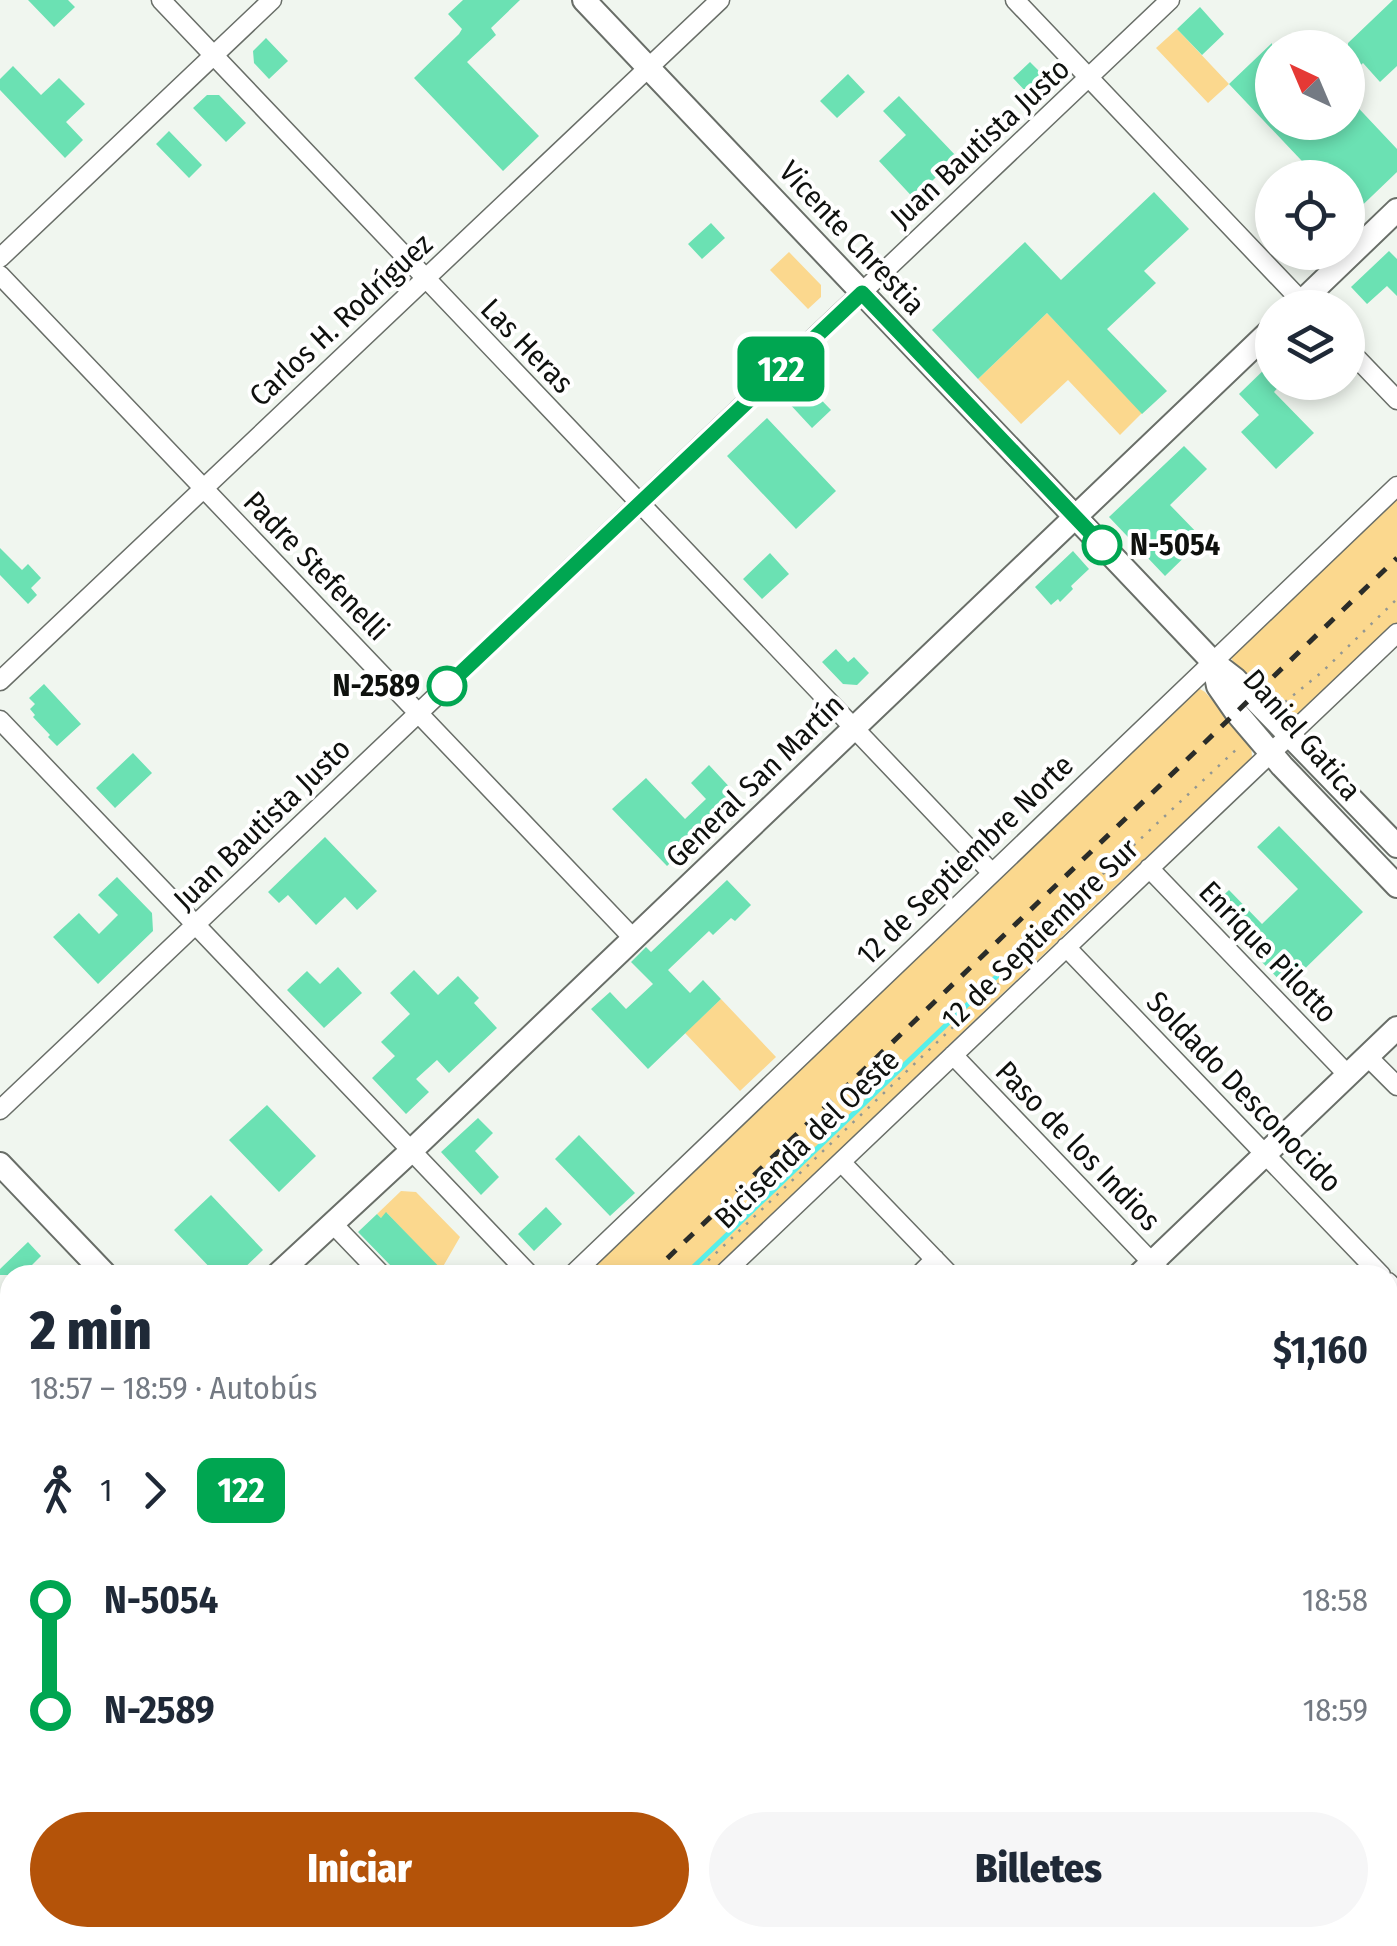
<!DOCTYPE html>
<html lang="es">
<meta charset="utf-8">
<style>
:root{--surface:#fff;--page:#f6f6f7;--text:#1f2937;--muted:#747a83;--accent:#b45309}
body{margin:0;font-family:"Fira Sans Condensed",sans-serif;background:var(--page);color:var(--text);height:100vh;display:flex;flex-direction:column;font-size:38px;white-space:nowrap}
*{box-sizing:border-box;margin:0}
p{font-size:32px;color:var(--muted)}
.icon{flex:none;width:55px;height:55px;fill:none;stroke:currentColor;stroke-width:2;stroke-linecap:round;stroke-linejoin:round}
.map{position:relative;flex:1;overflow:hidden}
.sheet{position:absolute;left:0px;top:1265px;width:1398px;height:682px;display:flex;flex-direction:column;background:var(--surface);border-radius:30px 30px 0 0;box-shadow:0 5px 15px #0003}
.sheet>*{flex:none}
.badge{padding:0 20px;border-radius:15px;font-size:35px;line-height:65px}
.needle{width:65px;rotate:316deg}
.buttons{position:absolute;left:1255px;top:30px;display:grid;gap:20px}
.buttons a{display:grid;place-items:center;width:110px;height:110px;border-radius:50%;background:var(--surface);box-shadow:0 5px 15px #0003;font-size:50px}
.map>.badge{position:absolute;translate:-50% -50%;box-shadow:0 0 0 5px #fff}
.legs{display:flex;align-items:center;gap:15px;height:110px;padding:0 30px;font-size:32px}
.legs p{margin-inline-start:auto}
.summary{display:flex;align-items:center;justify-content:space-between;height:170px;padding:0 30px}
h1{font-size:55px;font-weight:800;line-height:75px}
.action{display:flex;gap:20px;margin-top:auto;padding:20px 30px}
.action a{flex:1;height:115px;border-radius:60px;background:var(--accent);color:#fff;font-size:40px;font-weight:800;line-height:115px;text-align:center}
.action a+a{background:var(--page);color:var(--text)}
ul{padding:0 30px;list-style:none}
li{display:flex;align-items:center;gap:35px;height:110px;font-size:38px}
li i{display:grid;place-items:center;width:15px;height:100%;margin:0 12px;background:currentColor}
li i::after{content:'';width:25px;height:25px;margin:-12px;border:8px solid;border-radius:50%;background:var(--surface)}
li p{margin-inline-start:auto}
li:first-child i{background:linear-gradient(#0000 50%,currentColor 0)}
li:last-child i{background:linear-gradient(currentColor 50%,#0000 0)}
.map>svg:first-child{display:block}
.green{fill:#fbd88e}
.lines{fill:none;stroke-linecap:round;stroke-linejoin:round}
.stream{stroke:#57efea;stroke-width:5}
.building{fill:#6be1b3}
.minor-casing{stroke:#696e68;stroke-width:21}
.major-casing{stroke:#696e68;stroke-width:26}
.highway-casing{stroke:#696e68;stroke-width:29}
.path{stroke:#939792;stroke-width:2.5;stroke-dasharray:2.5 8;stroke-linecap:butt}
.minor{stroke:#fff;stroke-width:18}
.major{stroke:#fff;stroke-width:22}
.highway{stroke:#fff;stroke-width:25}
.rail{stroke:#2a2c29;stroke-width:5;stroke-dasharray:12 12;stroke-linecap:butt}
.line-1-casing{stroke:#fff;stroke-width:22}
.line-1{stroke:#00a651;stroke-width:15}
.stop-1-dot{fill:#fff;stroke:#00a651;stroke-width:5}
.labels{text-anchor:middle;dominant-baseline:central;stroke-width:8;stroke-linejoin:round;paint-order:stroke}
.street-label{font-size:30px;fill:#0f110e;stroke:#fff}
.stop-label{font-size:30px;font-weight:bold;fill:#0f110e;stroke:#fff;text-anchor:start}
</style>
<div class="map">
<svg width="1397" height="1946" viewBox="0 0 1397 1946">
<rect width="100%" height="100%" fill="#f0f6ef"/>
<path class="green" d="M1177,29L1229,84L1208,103L1156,48Z
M789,252L821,285V297L808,309L770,270Z
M1047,313L1142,413L1120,435L1068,380L1021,424L978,379Z
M1397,495V623L1304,712L1294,718L1285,716L1235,666L1231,657Z
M1200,689L1205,692L1251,744L1252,757L1245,765L1096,904L709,1275H586L1192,691Z
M721,999L776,1057L740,1091L685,1033Z
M401,1191L416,1192L460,1237L441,1270L387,1213L381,1218L377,1214Z
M10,1826V1938H54L45,1946H0V1835Z"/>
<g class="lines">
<path class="stream" d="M685,1275L1016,958
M0,1934L10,1924"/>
</g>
<path class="building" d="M28,0H68L75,7L54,27Z
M463,0H520L491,28L496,35L467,62L539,136L503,171L414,78L459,34L462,29L448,14Z
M1393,0H1397V66L1380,82L1363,63L1348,77V43Z
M1200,7L1224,34L1202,55L1177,29Z
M266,38L288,61L269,79L254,63L253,51Z
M1272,43V122H1348V97L1397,149V172L1348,219V178H1318L1229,84Z
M1030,62L1044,76V84L1031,97L1013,78Z
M13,66L41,95L59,78L85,104L66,122L83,140L65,158L0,90V79Z
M848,74L865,92L837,118L820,101Z
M207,95H219L246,123L226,142L193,108Z
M899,96L957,157L932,181L937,186L919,204L879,161L906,135L883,111Z
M169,131L202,165L189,178L156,144Z
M1154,192L1189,229L1144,271L1156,283L1107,329L1167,391L1142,414L1047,313L978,379L932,330L1025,242L1061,280Z
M711,223L725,238L702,259L688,244Z
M1389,251L1397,259V296L1387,286L1367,304L1351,287Z
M1272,362V382H1283L1274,392L1314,433L1276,469L1241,432L1259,415L1239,394Z
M804,382L831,410L812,428L786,400Z
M767,418L836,491L796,529L727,456Z
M1184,446L1207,469L1170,505L1203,539L1165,576L1109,517Z
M0,548L22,570L28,564L41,578L31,588L37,595L28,604L0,575Z
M1073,551L1089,569L1071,586L1073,589L1060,602L1058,599L1051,605L1035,587Z
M770,553L789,574L762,599L743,579Z
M836,649L848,662L854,657L869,673L857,685L843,684L822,662Z
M44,684L81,724L57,746L48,737L50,735L33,717L35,715L30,709L35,704L29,698Z
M133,753L152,773L115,808L96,788Z
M709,765L736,794L730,800V806L667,866L612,809L646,778L685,819L706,799L691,783Z
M1279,826L1363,912L1286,987L1210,908L1229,890L1262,924L1298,889L1257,847Z
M325,837L377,891L357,910L345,897L316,925L288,895L279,903L268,892Z
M117,877L152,913L153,931L98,984L53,937L79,913L99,934L118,915L98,895Z
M727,880L751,905L735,921L731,918L713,935L709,931L668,970L690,993L703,980L721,999L648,1069L591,1009L610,992L626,1009L653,984L631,962L646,947L651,952Z
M338,967L362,993L324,1028L287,990L307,971L320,984Z
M414,970L438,995L458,976L479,998L474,1003L497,1028L449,1073L437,1060L416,1079L429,1092L406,1114L372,1078L395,1056L381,1042L410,1014L390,993Z
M267,1105L316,1156L279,1192L229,1140Z
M478,1118L493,1133L475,1151L499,1177L481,1195L441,1152Z
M579,1135L635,1193L610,1216L555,1159Z
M211,1195L263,1250L237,1275H217L174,1230Z
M546,1207L562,1224L534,1251L518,1234Z
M386,1212L447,1275H394L391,1266L358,1232L377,1214L381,1218Z
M28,1242L41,1256L22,1275H0V1269Z"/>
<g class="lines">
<g class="minor-casing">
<path id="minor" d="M161,0L992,873
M1015,0L1308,308
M0,258L272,0
M0,275L633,938
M1348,349L1397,400
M0,681L720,0
M0,720L530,1275
M1149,868L1348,1075
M1066,947L1381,1275
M953,1055L1164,1275
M1367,1056L1397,1086
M0,1110L1170,0
M841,1162L950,1275
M332,1223L382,1275
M572,1275L1397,486
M722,1275L1397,633
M919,1275L935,1259
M1388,1282L1397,1292
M1388,1464L1397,1455
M1388,1522L1397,1531
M0,1615L10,1626
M1388,1728L1397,1737
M0,1822L10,1812
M1388,1878L1397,1868
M308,1938L316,1946
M515,1938L523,1946
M1164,1938L1172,1946
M60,1946L69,1938
M280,1946L289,1938
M650,1946L659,1938
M883,1946L892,1938
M1316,1946L1325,1938"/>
</g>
<g class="major-casing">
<path id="major" d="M584,0L1213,662L1235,679L1397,846
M1295,308L1397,210
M1213,662L1218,686L1236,712L1282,766L1397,886
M0,1164L106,1275
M277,1275L411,1151L1272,329
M1139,1275L1397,1028
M0,1536L10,1526
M735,1938L743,1946"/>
</g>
<g class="highway-casing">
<path id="highway" d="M1388,1936L1397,1927"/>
</g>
<path class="path" d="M1285,702L1322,672L1397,599
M1042,945L1053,923L1060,914L1240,746
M693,1275L1015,968L1030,958
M4,1946L13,1938"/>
<use href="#minor" class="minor"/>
<use href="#major" class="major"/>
<use href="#highway" class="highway"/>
<path class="rail" d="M650,1275L1397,558
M0,1900L10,1890"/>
</g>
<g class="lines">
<g class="line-1-casing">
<path id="line-1" d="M447,686L862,293L1102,545"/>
</g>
<use href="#line-1" class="line-1"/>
</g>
<g class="stop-1-dot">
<circle cx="1102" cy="545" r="18"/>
<circle cx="447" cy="686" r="18"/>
</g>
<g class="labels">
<g class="street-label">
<text transform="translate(980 143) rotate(-43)">Juan Bautista Justo</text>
<text transform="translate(852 238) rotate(47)">Vicente Chrestia</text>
<text transform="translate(341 320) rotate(-43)">Carlos H. Rodríguez</text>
<text transform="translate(527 346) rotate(46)">Las Heras</text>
<text transform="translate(316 566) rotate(46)">Padre Stefenelli</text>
<text transform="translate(1302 735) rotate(49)">Daniel Gatica</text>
<text transform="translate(755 781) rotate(-44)">General San Martín</text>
<text transform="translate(262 824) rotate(-44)">Juan Bautista Justo</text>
<text transform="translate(965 860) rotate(-44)">12 de Septiembre Norte</text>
<text transform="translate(1040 934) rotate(-44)">12 de Septiembre Sur</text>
<text transform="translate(1268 952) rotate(46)">Enrique Pilotto</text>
<text transform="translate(1244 1092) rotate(46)">Soldado Desconocido</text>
<text transform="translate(807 1139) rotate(-44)">Bicisenda del Oeste</text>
<text transform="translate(1078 1146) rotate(46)">Paso de los Indios</text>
</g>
<g class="stop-label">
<text x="1130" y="545">N-5054</text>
<text x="420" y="686" text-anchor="end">N-2589</text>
</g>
</g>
</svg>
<div class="buttons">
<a><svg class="needle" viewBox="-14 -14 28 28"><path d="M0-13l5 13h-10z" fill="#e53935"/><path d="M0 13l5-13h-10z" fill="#747a83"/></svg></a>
<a><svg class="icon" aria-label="locate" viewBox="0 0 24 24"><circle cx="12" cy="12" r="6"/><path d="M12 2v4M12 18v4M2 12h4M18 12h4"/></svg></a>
<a><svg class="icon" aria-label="layers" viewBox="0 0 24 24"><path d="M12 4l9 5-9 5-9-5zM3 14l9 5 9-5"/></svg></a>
</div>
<b class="badge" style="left:781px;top:369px;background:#00a651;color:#fff">122</b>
<section class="sheet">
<div class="summary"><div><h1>2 min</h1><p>18:57 – 18:59 · Autobús</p></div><b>$1,160</b></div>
<div class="legs"><svg class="icon" aria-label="walk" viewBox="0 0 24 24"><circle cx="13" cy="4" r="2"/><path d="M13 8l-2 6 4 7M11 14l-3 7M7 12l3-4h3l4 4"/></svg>1<svg class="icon" aria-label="forward" viewBox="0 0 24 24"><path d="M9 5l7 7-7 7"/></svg><b class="badge" style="background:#00a651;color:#fff">122</b></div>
<ul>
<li><i style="color:#00a651"></i><b>N-5054</b><p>18:58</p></li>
<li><i style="color:#00a651"></i><b>N-2589</b><p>18:59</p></li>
</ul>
<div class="action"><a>Iniciar</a><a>Billetes</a></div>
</section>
</div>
